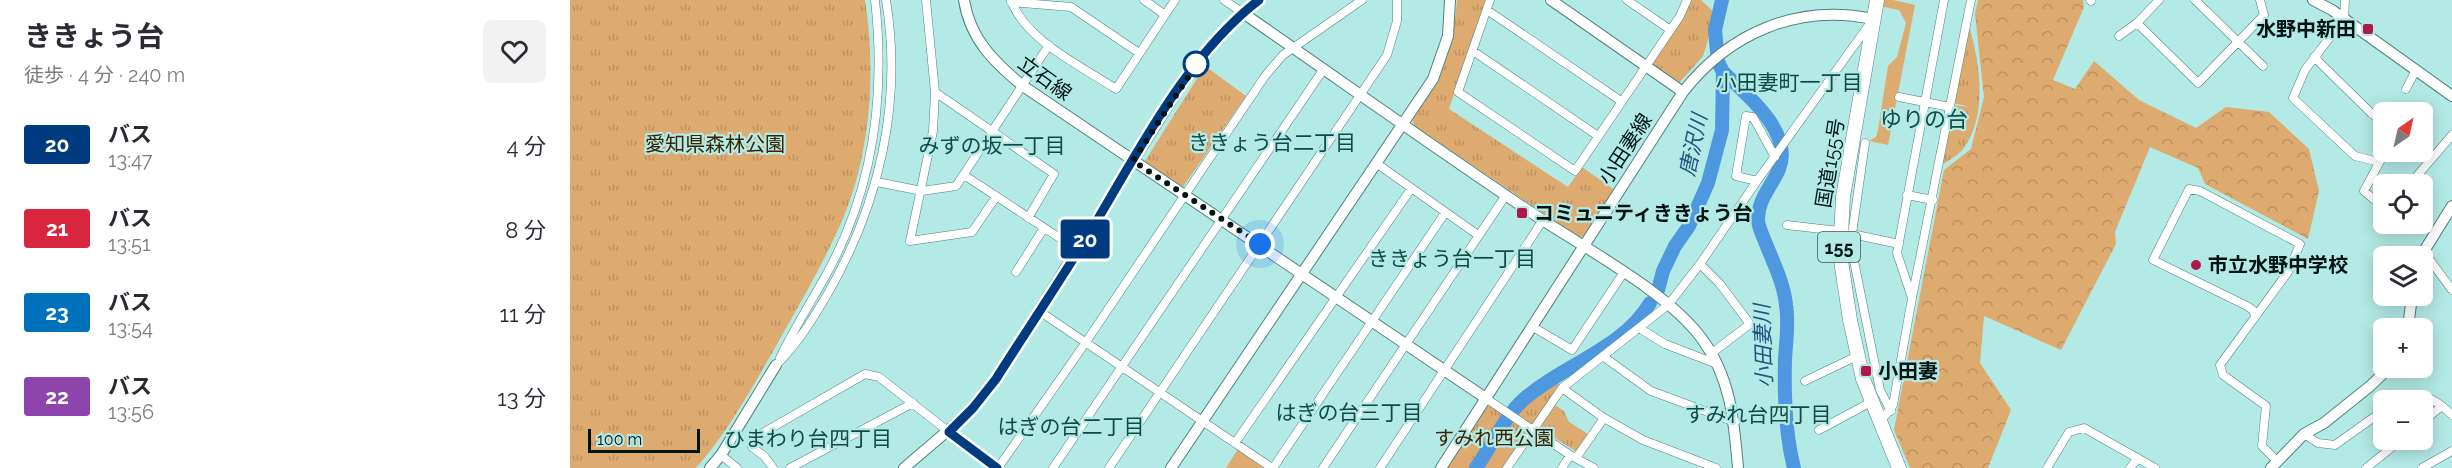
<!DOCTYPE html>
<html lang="ja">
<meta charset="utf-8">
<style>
:root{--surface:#fff;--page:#f2f2f3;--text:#2b2b33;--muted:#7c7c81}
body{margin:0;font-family:Raleway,"Noto Sans JP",sans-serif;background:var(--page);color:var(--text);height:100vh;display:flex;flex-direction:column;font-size:22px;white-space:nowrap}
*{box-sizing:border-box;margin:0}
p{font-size:20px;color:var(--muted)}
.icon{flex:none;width:33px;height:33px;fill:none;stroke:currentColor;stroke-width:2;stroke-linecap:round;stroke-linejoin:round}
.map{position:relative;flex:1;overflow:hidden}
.side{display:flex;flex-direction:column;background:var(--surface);width:570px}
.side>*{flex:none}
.badge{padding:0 12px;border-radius:4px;font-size:21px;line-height:39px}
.needle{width:39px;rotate:34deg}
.controls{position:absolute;left:1803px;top:102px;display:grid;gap:12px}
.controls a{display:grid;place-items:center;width:60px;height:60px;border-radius:9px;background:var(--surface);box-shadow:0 3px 15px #0003;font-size:30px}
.scale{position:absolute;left:18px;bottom:15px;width:112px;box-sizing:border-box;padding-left:6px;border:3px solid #011413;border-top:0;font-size:16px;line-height:21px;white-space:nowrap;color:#011413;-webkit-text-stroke:4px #b3eae5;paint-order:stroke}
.you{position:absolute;width:30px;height:30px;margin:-15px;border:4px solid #fff;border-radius:50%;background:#1a73e8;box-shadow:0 0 0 9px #1a73e833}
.map>.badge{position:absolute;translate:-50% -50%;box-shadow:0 0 0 3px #fff}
.round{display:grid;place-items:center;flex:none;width:63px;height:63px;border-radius:9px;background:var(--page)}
.summary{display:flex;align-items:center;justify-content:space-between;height:102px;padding:0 24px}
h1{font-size:28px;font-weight:700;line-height:45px}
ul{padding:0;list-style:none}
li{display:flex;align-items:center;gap:18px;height:84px;padding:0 24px}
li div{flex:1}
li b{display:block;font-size:22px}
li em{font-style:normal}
li .badge{min-width:66px;font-weight:700;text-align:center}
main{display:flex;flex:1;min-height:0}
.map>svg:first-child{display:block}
.grass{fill:#ddaa6f}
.forest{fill:url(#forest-crowns)}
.park{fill:url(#park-tufts)}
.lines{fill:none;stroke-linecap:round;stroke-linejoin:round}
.river{stroke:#4e98df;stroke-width:14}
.street-casing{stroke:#4e827e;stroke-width:9}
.secondary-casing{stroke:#4e827e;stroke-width:12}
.highway-casing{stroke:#4e827e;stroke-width:15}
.street{stroke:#fff;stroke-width:8}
.secondary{stroke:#fff;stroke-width:10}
.highway{stroke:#fff;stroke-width:14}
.line-casing{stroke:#fff;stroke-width:14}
.line{stroke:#003b80;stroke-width:9}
.walk{stroke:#011413;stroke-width:6;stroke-dasharray:0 10.8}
.poi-dot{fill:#ad1a4a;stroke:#b3eae5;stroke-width:2}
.stop-dot{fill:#fff;stroke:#003b80;stroke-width:3}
.labels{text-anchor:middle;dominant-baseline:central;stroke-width:4.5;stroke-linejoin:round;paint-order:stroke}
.shield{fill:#b3eae5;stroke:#365452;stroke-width:1.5}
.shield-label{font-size:18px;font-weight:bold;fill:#011413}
.poi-label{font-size:20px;font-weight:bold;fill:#011413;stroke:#b3eae5;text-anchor:start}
.street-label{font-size:20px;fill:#011413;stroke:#b3eae5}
.park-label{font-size:20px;fill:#3d2300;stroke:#b3eae5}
.neighbourhood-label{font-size:21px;fill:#114946;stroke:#b3eae5}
.water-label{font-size:21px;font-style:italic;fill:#205483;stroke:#b3eae5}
.quarter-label{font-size:22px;fill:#114946;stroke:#b3eae5}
</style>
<main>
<section class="side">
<div class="summary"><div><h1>ききょう台</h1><p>徒歩 · 4 分 · 240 m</p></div><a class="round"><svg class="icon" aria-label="heart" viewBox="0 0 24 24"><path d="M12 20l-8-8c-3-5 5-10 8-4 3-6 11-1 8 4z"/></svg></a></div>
<ul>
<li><span class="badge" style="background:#003b80;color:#fff">20</span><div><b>バス</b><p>13:47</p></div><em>4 分</em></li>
<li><span class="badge" style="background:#d7263d;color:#fff">21</span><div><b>バス</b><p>13:51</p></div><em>8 分</em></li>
<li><span class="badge" style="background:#0072bc;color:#fff">23</span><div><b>バス</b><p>13:54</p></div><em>11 分</em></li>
<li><span class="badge" style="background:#8e44ad;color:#fff">22</span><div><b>バス</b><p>13:56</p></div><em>13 分</em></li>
</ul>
</section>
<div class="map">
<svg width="1882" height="468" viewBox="0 0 1882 468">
<defs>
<pattern id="forest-crowns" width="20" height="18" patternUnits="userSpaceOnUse" patternTransform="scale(1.5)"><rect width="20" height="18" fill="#ddaa6f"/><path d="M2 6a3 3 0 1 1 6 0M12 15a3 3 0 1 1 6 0" fill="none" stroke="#bc915f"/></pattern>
<pattern id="park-tufts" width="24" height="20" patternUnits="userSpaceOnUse" patternTransform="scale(1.5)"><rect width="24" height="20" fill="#ddaa6f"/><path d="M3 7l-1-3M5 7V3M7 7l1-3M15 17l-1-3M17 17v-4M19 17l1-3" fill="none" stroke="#bc915f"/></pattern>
</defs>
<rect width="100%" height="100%" fill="#b3eae5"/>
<path class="grass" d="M1310,0H1323L1345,5L1318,145L1299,141L1306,137L1308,130L1318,66L1327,57L1336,23L1329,10L1309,6Z"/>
<path class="forest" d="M1408,0H1513L1514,7L1483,80L1505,89L1524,61L1569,100L1626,128L1656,107L1699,112L1739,149L1749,191L1738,239L1635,184L1628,168L1580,147L1545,232L1546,244L1491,350L1414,316L1410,363L1441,410L1418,468H1340L1324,430L1374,170L1401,149L1414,97L1405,14Z"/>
<path class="park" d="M0,0H295C306,69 301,151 274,216C255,261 230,303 206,346C182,388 158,432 126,468H0Z
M887,0H916L879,109L998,187L1012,167L1046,191L1017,236L1009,237L844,126L842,118C868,81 884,45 887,0Z
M1121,0H1131L1146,14L1133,56L1110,82L1080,64L1119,7Z
M1399,26C1410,62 1418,117 1393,149C1386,157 1375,163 1366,168L1383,105L1400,107L1383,103Z
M635,66L676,96L613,187L575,161Z
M985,381L990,384L979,401L994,411L999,422L1018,434L1007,452L963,424L933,468H877L916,407L922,405L942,418L953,402Z
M668,449L695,468H656Z"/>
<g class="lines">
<path class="river" d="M1153,72C1176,94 1224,132 1209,169C1202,186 1188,199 1188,219C1188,227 1193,236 1196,244C1204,264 1214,284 1216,305C1219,322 1216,342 1215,359C1214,396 1215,433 1224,468
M1088,290L1093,271L1105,246L1119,226L1138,183L1152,130L1153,72L1148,62L1145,30L1152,0
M906,468C920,448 935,416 953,400C992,365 1053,349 1080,303"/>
<g class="street-casing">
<path id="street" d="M356,0L365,92L363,131L340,241L402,232L426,197
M441,0C455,40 511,66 546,89L605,0
M574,0L595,15
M654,0L673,13
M920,0L888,92L1005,171L1110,16L1117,0
M1057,0L1099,29
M1520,0L1521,1
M1625,0L1693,66
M1775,0L1774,19L1735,70L1723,98L1785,156L1809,162
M441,2L501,7L569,53
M917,10L1051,101
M1567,23L1628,83L1694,15L1690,0
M1549,36L1567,23L1589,0
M903,51L1028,136
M1744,57L1801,113L1814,123
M1836,89L1846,70
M365,92L484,174L458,218
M1329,97L1380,107
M1295,143L1282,234L1284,261L1310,390L1321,411
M806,163L908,235
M394,175L508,250
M1187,181L1166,176L1176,116L1183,117L1205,157
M307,182L352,191L386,186L479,45
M1840,184L1882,135
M1337,195L1363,200
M1814,208L1794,191L1815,152
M1217,225L1269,231
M1282,234L1329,244
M1854,252L1882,290
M1130,264L1150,284L1180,324L1142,353
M446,272L474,228
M1342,298L1327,253L1374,0
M469,311L702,468
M1685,316L1683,310L1677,306L1583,260L1619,189L1630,191L1730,244L1718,272L1650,365L1653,375L1696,406L1692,446L1707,461
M963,327L1002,350L1054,272
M1069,328L1095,344L1147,364
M1034,357L1081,391L1165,422
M210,358C226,324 248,292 265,258C305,177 315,89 305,0
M206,365C227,345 242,320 257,295C309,205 333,104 316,0
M1235,381L1287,356
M992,388L1034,418L1073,440L1146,468
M917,399L1000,455L1024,468
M1831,400C1847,392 1858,396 1872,406
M1308,418L1314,417L1323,405L1342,298L1401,0
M1852,422L1872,406L1882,415
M1249,430L1301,402
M1734,434L1748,443L1765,445L1814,410
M665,443L841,189
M151,455L167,468
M1006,458L1034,418
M203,468L194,456L182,447L184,438L295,374L309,377L379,432
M220,468L343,403
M428,468L516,342L695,76L713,55L792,0
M483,468L753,70
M539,468L817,55L827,21V0
M703,468L875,213
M753,468L936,195
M810,468L973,220
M937,468L992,388L1098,305L1130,264L1187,181L1301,22
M992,468L1000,455
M1477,468L1499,432L1514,428L1585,468
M1560,468L1568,458
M1796,468L1831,440
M1852,468L1882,451"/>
</g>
<g class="secondary-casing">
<path id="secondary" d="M394,0C400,39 424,62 453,86L917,399
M981,0L1113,92
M1743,0L1762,10L1882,96
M673,13C770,80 866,149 965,215C1014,248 1098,292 1132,339C1161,378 1164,421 1168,468
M1851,256L1882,206
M1838,328L1842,296
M379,432L427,468
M140,468L151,455L206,365
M334,468L396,415L426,379L607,91C631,57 657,25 689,0
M601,468L863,79L878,36L880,0
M871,468L1113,92C1159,33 1228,3 1303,19
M1701,468L1734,434L1754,423L1799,387L1819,368"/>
</g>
<g class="highway-casing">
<path id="highway" d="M1307,0L1273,197L1270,254L1280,320L1293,379L1329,468"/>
</g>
<use href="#street" class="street"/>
<use href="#secondary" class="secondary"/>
<use href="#highway" class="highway"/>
</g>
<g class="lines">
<g class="line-casing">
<path id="line" d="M427,468L379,432L403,408L426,379C457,330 490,281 520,232C568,153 615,57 689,0"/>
</g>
<use href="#line" class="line"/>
<path class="walk" d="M626,64L628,62L563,161L690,244"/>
</g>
<g class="poi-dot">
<rect x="1792" y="23" width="12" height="12" rx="3"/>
<rect x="946" y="207" width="12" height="12" rx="3"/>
<circle cx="1626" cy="265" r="6"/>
<rect x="1290" y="365" width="12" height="12" rx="3"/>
</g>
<circle class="stop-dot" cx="626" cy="64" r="12"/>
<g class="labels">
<rect class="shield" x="1248" y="232" width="42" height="30" rx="4.5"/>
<g class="shield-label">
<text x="1269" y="247">155</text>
</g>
<g class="poi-label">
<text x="1786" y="29" text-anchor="end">水野中新田</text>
<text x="964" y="213">コミュニティききょう台</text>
<text x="1638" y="265">市立水野中学校</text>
<text x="1308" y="371">小田妻</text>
</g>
<g class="street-label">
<text transform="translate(475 78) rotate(36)">立石線</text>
<text transform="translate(1055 149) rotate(-57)">小田妻線</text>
<text transform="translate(1260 163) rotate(-81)">国道155号</text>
</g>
<g class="park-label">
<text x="145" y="144">愛知県森林公園</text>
<text x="924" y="438">すみれ西公園</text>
</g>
<g class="neighbourhood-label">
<text x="1219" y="82">小田妻町一丁目</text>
<text x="702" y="142">ききょう台二丁目</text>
<text x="422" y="145">みずの坂一丁目</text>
<text x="882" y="258">ききょう台一丁目</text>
<text x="779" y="412">はぎの台三丁目</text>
<text x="1188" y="414">すみれ台四丁目</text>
<text x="501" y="426">はぎの台二丁目</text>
<text x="238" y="438">ひまわり台四丁目</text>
</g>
<g class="water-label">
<text transform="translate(1123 145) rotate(-78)">唐沢川</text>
<text transform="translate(1193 346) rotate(-92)">小田妻川</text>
</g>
<g class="quarter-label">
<text x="1354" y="119">ゆりの台</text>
</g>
</g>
</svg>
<div class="controls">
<a><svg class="needle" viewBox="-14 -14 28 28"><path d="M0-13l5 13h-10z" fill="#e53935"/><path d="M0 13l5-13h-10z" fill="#7c7c81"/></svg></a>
<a><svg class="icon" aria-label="locate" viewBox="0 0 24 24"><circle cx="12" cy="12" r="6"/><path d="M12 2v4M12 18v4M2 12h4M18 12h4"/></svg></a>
<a><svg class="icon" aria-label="layers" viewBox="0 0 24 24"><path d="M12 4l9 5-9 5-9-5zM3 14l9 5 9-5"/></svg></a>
<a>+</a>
<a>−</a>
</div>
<div class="scale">100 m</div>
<div class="you" style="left:690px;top:244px"></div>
<b class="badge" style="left:515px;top:239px;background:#003b80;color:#fff">20</b>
</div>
</main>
